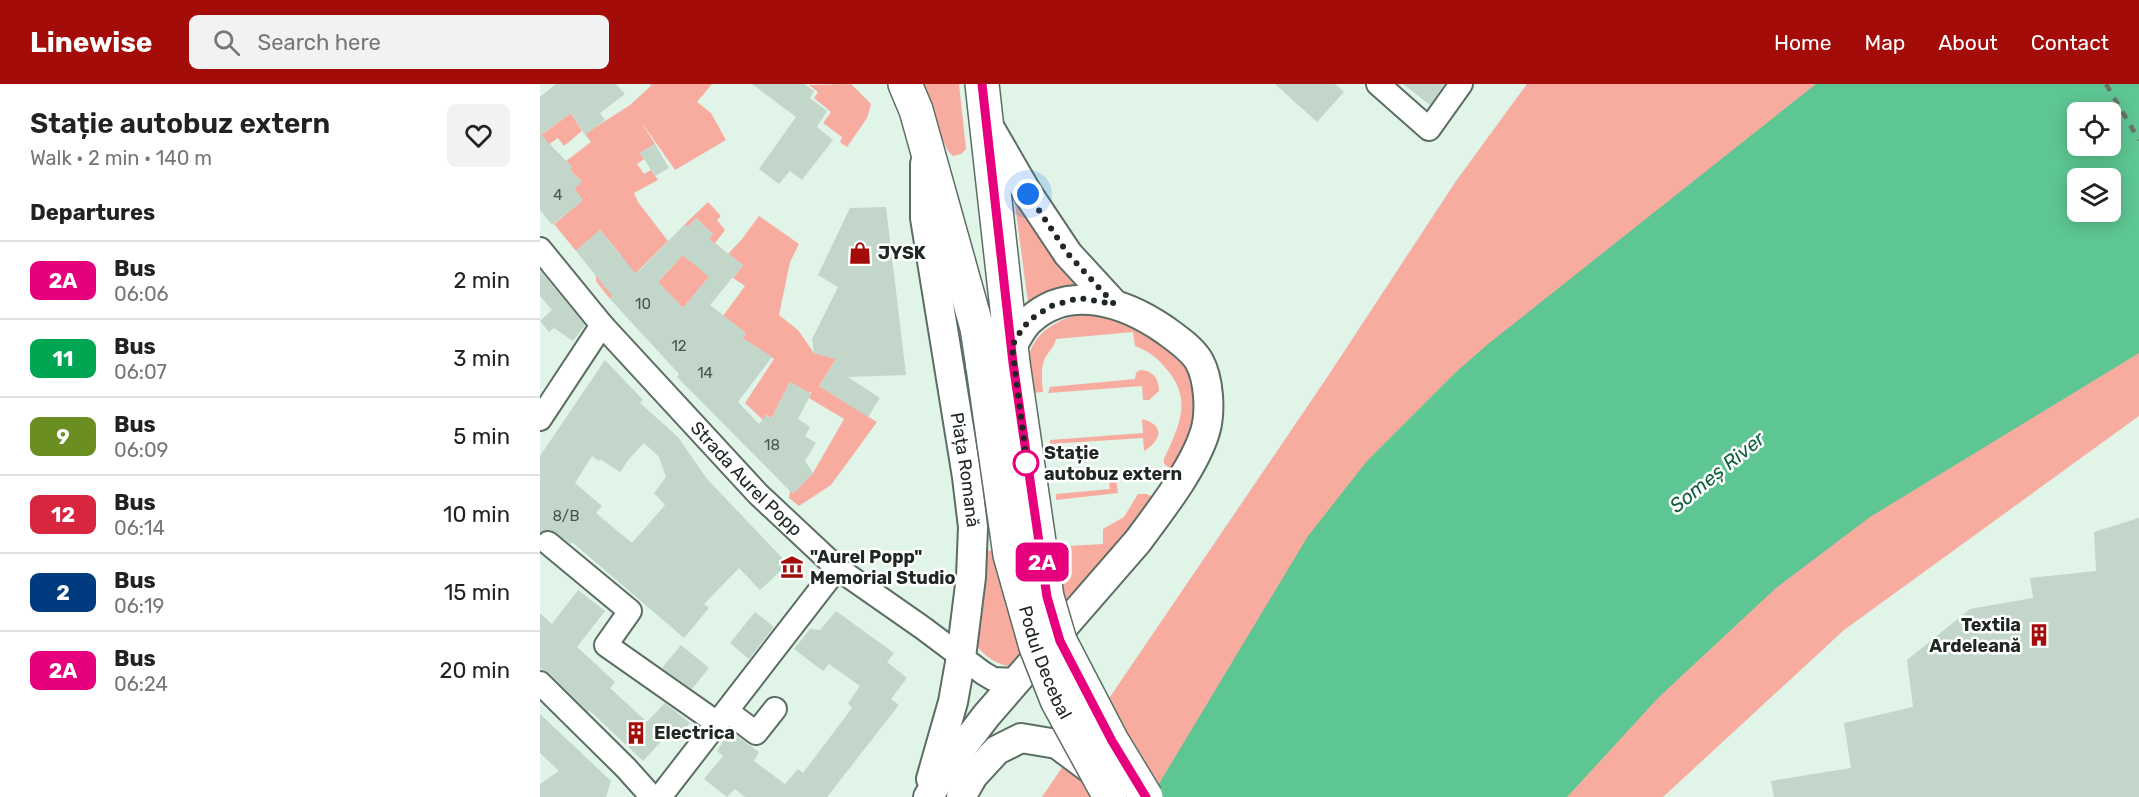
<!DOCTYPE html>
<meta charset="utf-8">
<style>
:root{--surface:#fff;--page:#f2f2f2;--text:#222;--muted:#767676;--line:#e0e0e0;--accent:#a30c08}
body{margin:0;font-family:Rubik,sans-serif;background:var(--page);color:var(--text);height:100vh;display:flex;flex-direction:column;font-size:22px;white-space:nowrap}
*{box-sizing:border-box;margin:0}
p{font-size:20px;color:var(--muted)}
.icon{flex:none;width:33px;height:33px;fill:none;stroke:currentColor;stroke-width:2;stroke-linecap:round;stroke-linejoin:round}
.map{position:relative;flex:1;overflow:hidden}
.sheet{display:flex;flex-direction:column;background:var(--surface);width:540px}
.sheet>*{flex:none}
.badge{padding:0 12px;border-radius:9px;font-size:21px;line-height:39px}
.fabs{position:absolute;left:1527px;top:18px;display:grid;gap:12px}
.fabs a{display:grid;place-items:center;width:54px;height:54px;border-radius:9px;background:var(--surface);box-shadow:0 3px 15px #0003;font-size:30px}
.you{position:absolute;width:30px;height:30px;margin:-15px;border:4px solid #fff;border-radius:50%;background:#1a73e8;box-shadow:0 0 0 9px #1a73e833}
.map>.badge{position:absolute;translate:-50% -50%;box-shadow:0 0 0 3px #fff}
h2{padding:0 30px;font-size:22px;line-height:54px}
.round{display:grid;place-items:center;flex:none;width:63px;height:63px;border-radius:9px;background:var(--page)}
.headline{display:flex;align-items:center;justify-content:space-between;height:102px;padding:0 30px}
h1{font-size:28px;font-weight:600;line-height:45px}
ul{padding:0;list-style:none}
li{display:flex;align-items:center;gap:18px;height:78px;padding:0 30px;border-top:2px solid var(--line)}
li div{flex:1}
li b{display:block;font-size:22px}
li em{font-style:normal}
li .badge{min-width:66px;font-weight:700;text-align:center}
header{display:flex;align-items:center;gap:36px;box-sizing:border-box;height:84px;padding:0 30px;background:var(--accent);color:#fff}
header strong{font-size:28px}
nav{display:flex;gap:33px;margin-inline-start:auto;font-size:21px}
.search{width:420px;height:54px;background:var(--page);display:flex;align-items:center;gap:15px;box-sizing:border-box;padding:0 21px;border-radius:9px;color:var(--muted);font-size:22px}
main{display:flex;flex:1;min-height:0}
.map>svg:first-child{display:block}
.green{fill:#f8aca0;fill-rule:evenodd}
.water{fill:#5dc692;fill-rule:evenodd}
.building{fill:#c2d6ca;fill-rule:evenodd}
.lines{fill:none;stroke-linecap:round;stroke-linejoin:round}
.minor-casing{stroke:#5c6e63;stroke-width:26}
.tertiary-casing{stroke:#5c6e63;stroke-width:32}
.primary-casing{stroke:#5c6e63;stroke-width:36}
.minor{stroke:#fff;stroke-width:22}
.tertiary{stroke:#fff;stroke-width:28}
.primary{stroke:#fff;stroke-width:33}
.rail{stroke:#67736b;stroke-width:4.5;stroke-dasharray:8 8;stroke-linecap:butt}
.primary-bridge-casing{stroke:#5c6e63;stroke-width:36;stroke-linecap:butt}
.primary-bridge{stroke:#fff;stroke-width:33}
.line-casing{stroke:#fff;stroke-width:14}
.line{stroke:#e6007e;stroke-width:9}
.walk{stroke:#202823;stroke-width:6;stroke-dasharray:0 10.8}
.stop-dot{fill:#fff;stroke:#e6007e;stroke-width:3}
.labels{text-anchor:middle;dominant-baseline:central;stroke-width:5;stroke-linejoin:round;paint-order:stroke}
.number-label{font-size:15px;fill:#48544d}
.poi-label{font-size:18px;font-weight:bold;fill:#202823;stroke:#fff;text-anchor:start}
.stop-label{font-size:18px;font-weight:bold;fill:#202823;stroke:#fff;text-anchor:start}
.street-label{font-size:18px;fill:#202823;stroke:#fff}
.water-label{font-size:20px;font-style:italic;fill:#0f603e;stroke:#fff}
</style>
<header>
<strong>Linewise</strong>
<div class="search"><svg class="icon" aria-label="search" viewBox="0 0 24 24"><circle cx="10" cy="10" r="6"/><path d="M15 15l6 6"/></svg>Search here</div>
<nav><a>Home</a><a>Map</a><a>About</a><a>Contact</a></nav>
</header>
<main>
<section class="sheet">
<div class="headline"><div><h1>Stație autobuz extern</h1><p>Walk · 2 min · 140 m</p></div><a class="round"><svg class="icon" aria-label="heart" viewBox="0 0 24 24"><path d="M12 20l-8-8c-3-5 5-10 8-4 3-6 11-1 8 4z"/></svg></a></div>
<h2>Departures</h2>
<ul>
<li><span class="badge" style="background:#e6007e;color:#fff">2A</span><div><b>Bus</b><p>06:06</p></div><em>2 min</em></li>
<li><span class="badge" style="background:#00a651;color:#fff">11</span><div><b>Bus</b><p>06:07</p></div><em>3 min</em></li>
<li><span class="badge" style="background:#6b8e23;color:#fff">9</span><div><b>Bus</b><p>06:09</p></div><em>5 min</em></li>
<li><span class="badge" style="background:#d7263d;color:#fff">12</span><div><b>Bus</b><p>06:14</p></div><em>10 min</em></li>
<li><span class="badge" style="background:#003b80;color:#fff">2</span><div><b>Bus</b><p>06:19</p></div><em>15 min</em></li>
<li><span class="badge" style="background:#e6007e;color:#fff">2A</span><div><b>Bus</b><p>06:24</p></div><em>20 min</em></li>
</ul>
</section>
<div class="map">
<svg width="1599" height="713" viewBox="0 0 1599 713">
<rect width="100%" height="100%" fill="#e0f4e8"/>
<path class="green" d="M110,0H172L157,18L171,29L186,56L135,86L100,36L115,60L100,69L104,75L97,80L104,90L111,86L118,96L94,109L98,118L128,157L70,215L56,197V192L81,171L60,146L36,167L14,140L43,116L34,105L41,97L30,86L32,83L26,77L51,58L45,50L90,21L111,2Z
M311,0L331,20L327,34L307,63L300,58L302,53L283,39L291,28L274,14L278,8L269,1Z
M375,0H419L426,65L421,70L413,72L408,67Z
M987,0H1599V332L1304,546L1123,713H502L788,292L916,97ZM1538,28H1570V62H1538ZM1538,94H1570V128H1538Z
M31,29L42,47L24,62L18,54L0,67V52Z
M474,113L542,199C519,203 507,205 488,219Z
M168,118L181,132L177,136L185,146L175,159L188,170L202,155L219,132L259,160L250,178L239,231L258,246L274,269L296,275L279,302L337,338L291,401L259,422L249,414L250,407H256L273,389L304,335L269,314L272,307L269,309L250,298L231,335L227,331L223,336L205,319L234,275L217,263L198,260L206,250L183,232L205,202L193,194L203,181L188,170L143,224L118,198L143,171L150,177L173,150L156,134L148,143L144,141Z
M541,230H562L611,250L644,278L657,295L660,336L632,386L624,380V375C638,344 653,317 628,287C618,274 610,268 595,262L593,248L516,255C514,263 510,266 506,272C500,283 502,297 503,308L494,309C492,298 486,283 489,272C494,248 519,235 541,230Z
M600,286C613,286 619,295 619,307L609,316H603L602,302L508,309L510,303L595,295L596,289Z
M602,335C626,341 621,357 604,367L603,354L510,360V356L603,349Z
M568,390L576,394L578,409L516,416V410L570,405Z
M598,410H606L616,414L475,582C459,583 448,574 437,563L439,473L444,467L563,460V445L584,433Z"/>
<path class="water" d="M1276,0H1599V269L1330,433L1236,504L1119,613L1027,713H611L768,452L827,377L916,288L948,260ZM1538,28H1570V62H1538ZM1538,94H1570V128H1538Z"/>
<path class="building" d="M16,0H76L85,10L60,29L65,36L45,51L31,29L1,51L32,83L30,86L42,98L34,105L43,116L12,141L0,126V13Z
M212,0H264L274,7L270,14L287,27L277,43L293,56L262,96L250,87L239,100L219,85L256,33Z
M735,0H795L804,8L777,38Z
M863,0H904L890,21Z
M115,60L129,84L115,92L100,69Z
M346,123L366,291L308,293L340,314L328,333L279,302L296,275L274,269L272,255L298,203L278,191L310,124Z
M156,134L173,150L169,155L203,181L170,221L206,249L203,254L232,273L198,318L219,340L226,331L231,335L250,298L271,310L258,335L270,343L265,352L276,359L265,377L273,389L253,410L137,293L139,290L70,215L73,213L36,167L60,146L96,190L144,141L148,143ZM143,171L169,193L143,224L118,198Z
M0,186L45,241L33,257L14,244L9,248L0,237L12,226L0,212Z
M65,276L103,316L100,319L138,353L167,395L248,480L220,506L199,484L164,520L169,524L144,554L32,458L31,460L11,446L0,449V372ZM104,359L119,373L126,393L114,409L125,421L92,459L56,429L62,422L35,399L52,372L59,377L60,375L80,388L89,375Z
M1599,434V713H1234L1231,697L1311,684L1304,639L1373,623L1367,576L1430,525L1493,514L1490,494L1556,487L1554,448Z
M38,506L65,527L37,563L75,598L70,604L107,638L125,619L150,639L135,656L128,650L103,677L49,626L48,628L9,589L0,584V529L12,540Z
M296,527L354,569L347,578L367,594L351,615L359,621L287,713H205L195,705L187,713L164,695L183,672L177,667L190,647L219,668L214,677L245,700L258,685L263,689L312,624L308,619L320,602L289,580L283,587L254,565L270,545L280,546Z
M215,528L234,543L209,575L190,559Z
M141,561L169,584L152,605L122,584Z
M0,630L71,697L66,713H0V700L19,687L0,669Z"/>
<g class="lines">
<g class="minor-casing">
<g id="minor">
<path d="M838,0L889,45L921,0"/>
<path id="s1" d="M0,165L62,241L218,410L297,484L383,544L443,589L453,595L479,596"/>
<path d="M0,335L62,241"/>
<path d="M8,459L90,527L66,561L177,639"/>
<path d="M0,599L86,684L112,713"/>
<path d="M187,627L216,649L235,625"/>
<path d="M120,713L297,484"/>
</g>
</g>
<g class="tertiary-casing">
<g id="tertiary">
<path d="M448,41L488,110L528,170L574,220"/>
<path id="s2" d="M385,80V134L427,393L433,443L431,493L421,573L413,618L391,695"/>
<path d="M388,713L411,678L446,632L598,457C620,427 654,384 665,348C671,328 669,295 659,277C652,265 636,254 625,246C586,219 530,199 490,236C482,243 478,253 472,262"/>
<path d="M421,713L433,692L457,666L481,654L517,660L556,689"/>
</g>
</g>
<g class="primary-casing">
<path id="primary" d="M365,0L376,26L437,244L443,283
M442,0L473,279"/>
</g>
<use href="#minor" class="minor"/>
<use href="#tertiary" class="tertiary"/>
<use href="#primary" class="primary"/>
<path class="rail" d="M1566,0L1599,56"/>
<g class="primary-bridge-casing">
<g id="primary-bridge">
<path d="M473,279L507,513L520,557L572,657L606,713"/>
<path id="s3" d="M443,283L470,471L496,563L517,616L570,713"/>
</g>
</g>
<use href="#primary-bridge" class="primary-bridge"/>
</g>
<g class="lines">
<g class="line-casing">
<path id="line" d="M442,0L473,279L507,513L520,557L572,657L606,713"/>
</g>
<use href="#line" class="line"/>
<path class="walk" d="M486,379L488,388L472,262L482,245L491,235L511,222L539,214L574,220L528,170L488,110"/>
</g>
<defs>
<g id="shop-bare" transform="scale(1.8)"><path d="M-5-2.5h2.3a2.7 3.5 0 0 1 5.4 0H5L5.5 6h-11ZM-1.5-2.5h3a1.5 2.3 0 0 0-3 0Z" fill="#a30c08" stroke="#fff" stroke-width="2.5" paint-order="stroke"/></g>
<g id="museum-bare" transform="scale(1.8)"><path d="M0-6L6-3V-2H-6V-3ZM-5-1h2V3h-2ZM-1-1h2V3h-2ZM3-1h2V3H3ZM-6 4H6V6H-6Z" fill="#a30c08" stroke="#fff" stroke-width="2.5" paint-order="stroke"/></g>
<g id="building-bare" transform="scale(1.8)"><path d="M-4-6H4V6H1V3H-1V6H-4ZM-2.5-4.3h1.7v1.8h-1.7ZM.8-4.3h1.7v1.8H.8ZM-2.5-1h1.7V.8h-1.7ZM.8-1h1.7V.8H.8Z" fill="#a30c08" stroke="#fff" stroke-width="2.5" paint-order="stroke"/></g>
</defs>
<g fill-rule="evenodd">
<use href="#shop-bare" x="320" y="169"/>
<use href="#museum-bare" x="252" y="483"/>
<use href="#building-bare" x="1499" y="551"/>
<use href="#building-bare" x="96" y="649"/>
</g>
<circle class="stop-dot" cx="486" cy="379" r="12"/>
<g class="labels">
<g class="number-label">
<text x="18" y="111">4</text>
<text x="103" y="220">10</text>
<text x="139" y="262">12</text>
<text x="165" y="289">14</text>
<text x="232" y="361">18</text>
<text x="26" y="432">8/B</text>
</g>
<g class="poi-label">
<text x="338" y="169">JYSK</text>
<text x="270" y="473">"Aurel Popp"<tspan x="270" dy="21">Memorial Studio</tspan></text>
<text x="1481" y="541" text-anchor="end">Textila<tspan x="1481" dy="21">Ardeleană</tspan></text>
<text x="114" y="649">Electrica</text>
</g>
<g class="stop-label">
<text x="504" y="369">Stație<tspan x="504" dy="21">autobuz extern</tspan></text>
</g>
<g class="street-label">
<text stroke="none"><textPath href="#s2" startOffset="309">Piața Romană</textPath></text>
<text stroke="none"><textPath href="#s1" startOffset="309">Strada Aurel Popp</textPath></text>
<text stroke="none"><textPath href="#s3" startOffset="303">Podul Decebal</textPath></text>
</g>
<g class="water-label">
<text transform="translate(1177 388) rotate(-39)">Someș River</text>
</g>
</g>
</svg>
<div class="fabs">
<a><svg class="icon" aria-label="locate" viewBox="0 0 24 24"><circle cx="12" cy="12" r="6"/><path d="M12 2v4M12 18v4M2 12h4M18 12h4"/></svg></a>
<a><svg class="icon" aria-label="layers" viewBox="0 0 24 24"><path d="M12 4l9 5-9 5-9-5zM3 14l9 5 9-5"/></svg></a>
</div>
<div class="you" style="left:488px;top:110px"></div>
<b class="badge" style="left:502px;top:478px;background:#e6007e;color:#fff">2A</b>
</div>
</main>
